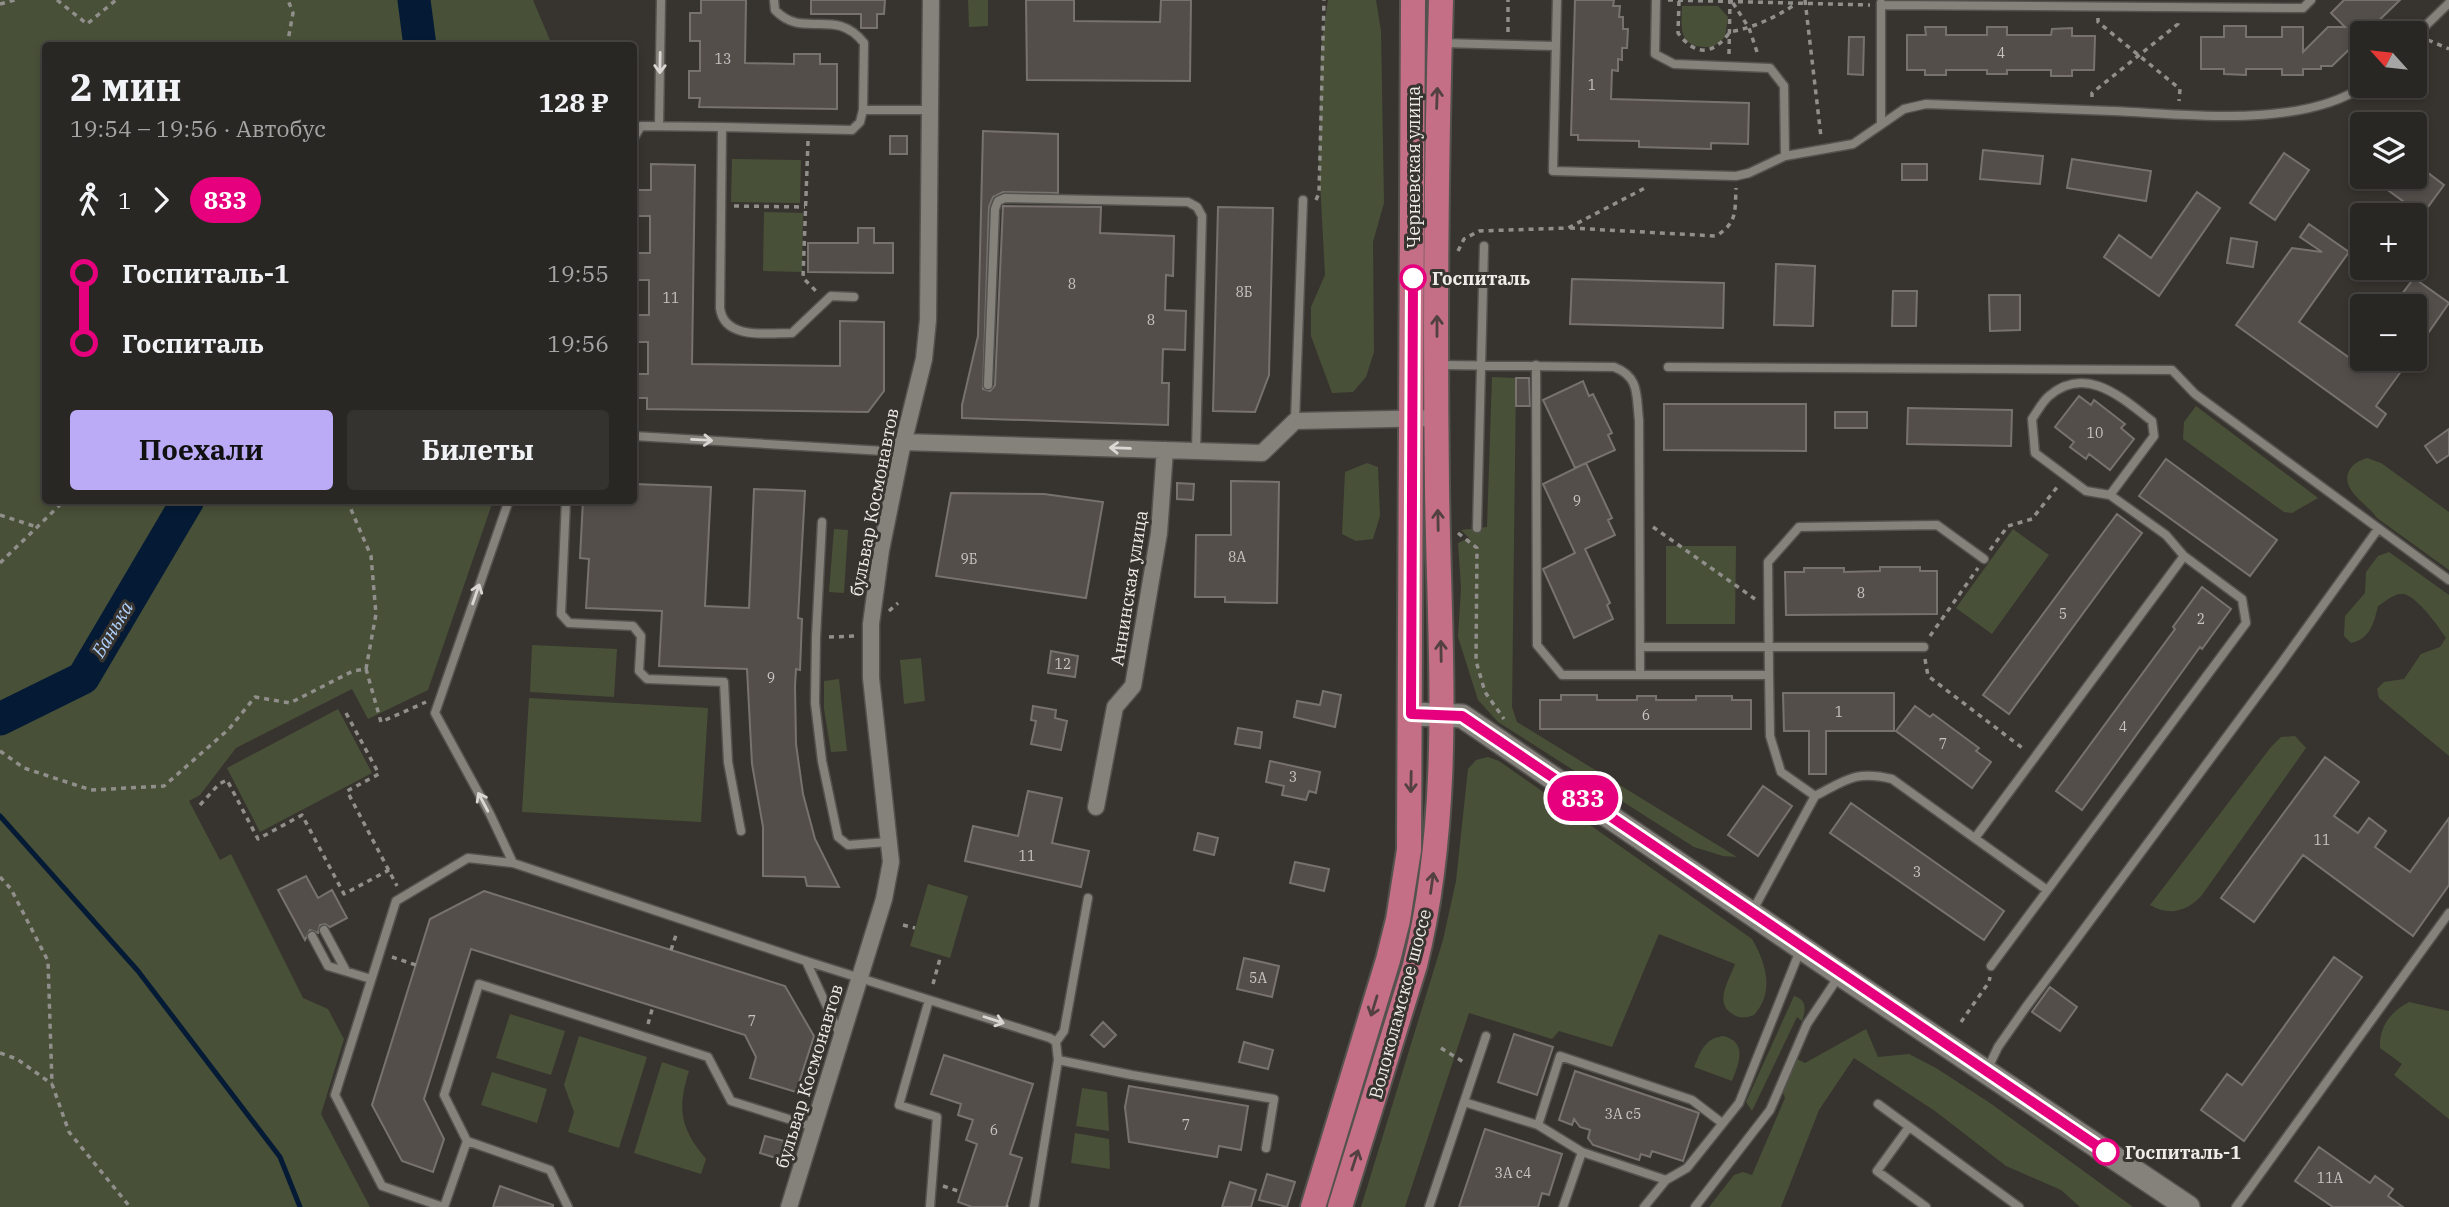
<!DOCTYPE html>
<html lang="ru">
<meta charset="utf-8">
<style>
:root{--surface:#292723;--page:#353330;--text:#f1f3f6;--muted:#a5a5a6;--line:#454441;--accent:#bbaaf6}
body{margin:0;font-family:"IBM Plex Serif",serif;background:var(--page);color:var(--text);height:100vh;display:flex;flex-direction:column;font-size:26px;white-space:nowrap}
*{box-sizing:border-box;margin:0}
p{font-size:23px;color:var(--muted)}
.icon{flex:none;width:38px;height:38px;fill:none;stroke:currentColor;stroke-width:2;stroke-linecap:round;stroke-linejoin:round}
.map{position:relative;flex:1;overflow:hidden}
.panel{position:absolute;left:42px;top:42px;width:595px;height:462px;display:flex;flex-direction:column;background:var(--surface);border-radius:7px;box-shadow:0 4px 10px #0003,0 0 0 2px var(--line)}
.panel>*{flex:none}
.badge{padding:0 14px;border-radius:23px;font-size:24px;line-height:46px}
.needle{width:46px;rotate:297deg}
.tools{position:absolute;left:2350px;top:21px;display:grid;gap:14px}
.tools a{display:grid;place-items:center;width:77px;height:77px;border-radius:7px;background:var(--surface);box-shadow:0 4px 10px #0003,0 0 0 2px var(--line);font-size:35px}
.map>.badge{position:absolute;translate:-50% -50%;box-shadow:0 0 0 4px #fff}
.legs{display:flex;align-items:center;gap:10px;height:77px;padding:0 28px;font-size:23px}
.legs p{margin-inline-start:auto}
.head{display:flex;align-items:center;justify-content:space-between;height:119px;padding:0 28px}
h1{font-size:38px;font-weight:700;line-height:52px}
.cta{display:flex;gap:14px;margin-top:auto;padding:14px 28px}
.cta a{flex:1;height:80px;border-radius:7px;background:var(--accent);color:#111;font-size:28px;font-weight:700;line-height:80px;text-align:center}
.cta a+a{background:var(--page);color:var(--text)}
ul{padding:0 28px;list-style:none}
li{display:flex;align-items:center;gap:24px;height:70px;font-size:26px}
li i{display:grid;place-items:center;width:10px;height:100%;margin:0 9px;background:currentColor}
li i::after{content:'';width:18px;height:18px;margin:-9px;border:5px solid;border-radius:50%;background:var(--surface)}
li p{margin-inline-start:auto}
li:first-child i{background:linear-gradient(#0000 50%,currentColor 0)}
li:last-child i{background:linear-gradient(currentColor 50%,#0000 0)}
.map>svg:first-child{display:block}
.green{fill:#495038}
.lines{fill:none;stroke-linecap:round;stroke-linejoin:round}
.stream{stroke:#051b35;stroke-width:5}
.river{stroke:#051b35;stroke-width:33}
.building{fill:#544e4b;stroke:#78726f;stroke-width:2}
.lane-casing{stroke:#54524e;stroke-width:11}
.street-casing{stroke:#54524e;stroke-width:19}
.secondary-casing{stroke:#54524e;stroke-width:26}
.primary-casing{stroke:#54524e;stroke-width:28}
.path{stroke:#918f8b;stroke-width:3.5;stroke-dasharray:5 5;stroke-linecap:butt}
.lane{stroke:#85827c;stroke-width:8}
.street{stroke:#85827c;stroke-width:16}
.secondary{stroke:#85827c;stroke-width:23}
.primary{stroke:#c56f87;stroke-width:24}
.oneway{stroke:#d9d7d3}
.oneway2{stroke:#534041}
.line-1-casing{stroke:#fff;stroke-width:16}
.line-1{stroke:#e6007e;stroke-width:10}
.stop-1-dot{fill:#fff;stroke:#e6007e;stroke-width:3.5}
.labels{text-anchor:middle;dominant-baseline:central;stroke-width:6;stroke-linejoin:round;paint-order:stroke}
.number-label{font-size:14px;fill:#c8c4c2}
.street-label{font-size:18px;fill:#eeece9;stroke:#37342f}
.stop-label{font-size:18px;font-weight:bold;fill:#eeece9;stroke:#37342f;text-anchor:start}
.water-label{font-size:19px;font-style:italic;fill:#aed0fb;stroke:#37342f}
</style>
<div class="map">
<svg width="2449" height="1207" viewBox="0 0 2449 1207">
<rect width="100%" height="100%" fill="#37342f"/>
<path class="green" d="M0,0H533L552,45L46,46V500L493,501L428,690L368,719L352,689L236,748L200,795L189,801L220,860L231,854L303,998L328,1009L344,1039L321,1114L370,1207H0Z
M968,0H988V26L969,27Z
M1328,0H1376L1381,31L1384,203L1373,242L1374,352L1366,377L1353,392L1332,393L1311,336V307L1325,275L1319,162L1321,48Z
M1682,6H1718L1728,17L1725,37L1713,47C1679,48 1681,34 1682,6Z
M732,159L801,160L800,203L731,202Z
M764,212L803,213L802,272L763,271Z
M1492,377L1516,378L1512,707L1517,722L1737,857L1723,856L1694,847L1498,722L1478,700L1458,637L1461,588L1458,543L1469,538L1461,530L1487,527Z
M2196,406L2318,498L2292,513L2284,512L2183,439L2184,422Z
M2367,458L2381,463L2449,512V570L2377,518C2368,504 2340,490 2349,471C2353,463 2359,461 2367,458Z
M1367,463L1378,467L1380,516L1373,539L1356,541L1342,534L1345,472Z
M834,529L848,530L844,593L829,592Z
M2013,529L2049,555L1992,634L1956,608Z
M1666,546H1736L1735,624H1666Z
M2389,552L2449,595V756L2379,698L2377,689L2384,682L2404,679L2421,654L2440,647L2446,638C2439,627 2416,595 2403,594C2394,593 2385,602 2378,606C2374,623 2370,639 2351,643L2344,636L2345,616L2365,593L2366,572L2378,556Z
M532,645L617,649L614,697L530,692Z
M921,658L925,701L904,704L900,660Z
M839,679L847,751L831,752L824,709V681Z
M529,698L708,708L701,822L522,812Z
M338,709L372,773L260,832L227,768Z
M2295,736L2306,748L2202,895C2187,912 2169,916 2150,905L2271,747L2281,737Z
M1488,757L1499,761L1752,939C1766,963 1775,992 1754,1015C1746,1018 1739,1019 1731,1013C1714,1001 1730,979 1735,964L1659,934L1612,1047L1559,1031L1552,1039L1469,1013L1405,1207H1361L1443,940L1456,881L1468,769L1476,760Z
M928,884L968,896L950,958L910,946Z
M1794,996C1807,1000 1806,1009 1802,1021L1797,1017L1752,1111L1746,1102Z
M2409,1002L2449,1011V1119L2394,1075L2402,1064L2380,1048C2379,1027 2390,1012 2409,1002Z
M510,1014L565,1031L551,1075L496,1058Z
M1866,1029L1878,1057L1909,1054L1936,1068L1990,1103L2133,1207H2080L2061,1190L2006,1166L1935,1111L1854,1058L1819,1110L1781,1207H1709L1734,1175L1743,1172L1752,1175L1785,1098L1783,1093L1797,1059L1805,1063Z
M579,1036L647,1057L619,1148L568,1132L574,1112L564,1085Z
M1723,1036C1748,1042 1739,1063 1732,1081L1694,1067C1701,1051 1704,1039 1723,1036Z
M662,1062L689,1071C677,1109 680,1128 706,1159L701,1174L634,1153Z
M492,1072L547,1089L537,1123L481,1105Z
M1082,1088L1107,1092L1109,1131L1076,1126Z
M1075,1133L1109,1139L1110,1169L1071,1163Z"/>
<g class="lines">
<path class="stream" d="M0,816L138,971L280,1157L300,1207"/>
<path class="river" d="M414,0L420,46
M0,719L83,678L188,500"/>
</g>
<path class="building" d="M701,0H746L745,63L794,64V54H820V64H837V109L699,107L700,98H689V71H700V41H690V13H701Z
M811,0H885L884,14H877V28H861V14H811Z
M1026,0H1074V21L1160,22L1161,0H1191L1190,81L1027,80Z
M1575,0H1614L1613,6H1620L1619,17H1623V29H1628L1627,48H1622V60L1618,59V71L1612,70L1611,99L1749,103L1748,144L1711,143V149L1639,147V141L1578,140V135H1571Z
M2344,0H2400L2366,33H2362V45L2358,41L2332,66H2321V69H2303V75H2282V69H2246V75L2224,74V69H2201V37H2224V26H2246V37H2282V27H2303V52L2328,27H2345L2331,13Z
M1925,27H1946V35H1987V27H2007V35H2051L2052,29L2072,28V36H2095L2094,70H2072V76H2051V70H2007V74H1987V70H1946V75H1925V70H1907V35H1926Z
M1849,37H1864L1863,75L1848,74Z
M983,131L1058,134V193L1003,192L993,197L989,207L983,389L990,391L995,385L1003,206L1101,207L1100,233L1174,236L1173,276L1166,275L1165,310L1186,311L1185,350L1163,349L1162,383H1169L1168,425L962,418V405L978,336Z
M890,136H907V154H890Z
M1983,150L2043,156L2040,184L1980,179Z
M2284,153L2309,170L2275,220L2250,203Z
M2072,159L2151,171L2146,201L2067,188Z
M2415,163L2444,185L2422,215L2370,177H2415Z
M651,164L695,165L692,364L840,366V321L884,322V391L868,412L647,409V398H634L635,374H648V342H635L636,315H649V280H636V253H650V216H637L638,190H651Z
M1902,164H1927V180H1902Z
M2197,192L2220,208L2159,296L2104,257L2119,235L2151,258Z
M1218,207L1273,208L1269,375L1255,412L1213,411Z
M2309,224L2349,252L2299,322L2354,361L2355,359H2410L2376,406L2386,414L2377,427L2236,325L2292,248L2322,252L2300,237Z
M858,228H874V243H893V273L808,272V243H858Z
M2231,238L2257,242L2253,267L2227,263Z
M1776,264L1815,266L1813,326L1774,325Z
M2414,278L2449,303L2415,352V306H2393Z
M1572,279L1724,283L1723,328L1570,324Z
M1893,291H1917L1916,326H1892Z
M1989,295H2020V330L1990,331Z
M1516,378H1529L1530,406H1516Z
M1583,381L1589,396L1593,394L1612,433L1608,435L1615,450L1575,468L1543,400Z
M2079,396L2091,405L2094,400L2125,424L2121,428L2134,439L2110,470L2089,454L2086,459L2070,447L2074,442L2055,427Z
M1664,404H1806V451L1664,450Z
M1908,408L2012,410L2011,446L1907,444Z
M1835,412H1867V428H1835Z
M2449,429V455L2437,463L2425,446Z
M2166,459L2277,540L2250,576L2139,496Z
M1586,463L1612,518L1608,520L1615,535L1585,549L1610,603L1607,605L1613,619L1574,638L1543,569L1575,553L1543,484Z
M1231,481L1279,482L1277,603L1225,602V597H1195L1196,535H1231Z
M1177,483L1194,484L1193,500L1177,499Z
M634,484L711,487L705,606L749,608L754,489L805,491L798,618L802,619L800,670L796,669L795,686L796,744L803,794L815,839L839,887L807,886L805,877L763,876V827L752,764L747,669L659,666L662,611L586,608L589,559L580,558L583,500H634Z
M951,493L1044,494L1103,502L1086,598L936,576Z
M2117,514L2142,533L2009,714L1983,695Z
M1880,567H1920V571H1937V614L1786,615L1785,572H1804V568H1844V572L1880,571Z
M2202,587L2231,609L2202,649L2200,647L2082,810L2056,791L2175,629L2173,627Z
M1051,651L1078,656L1075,677L1048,673Z
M1323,691L1341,695L1335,727L1294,717L1297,701L1320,705Z
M1783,693H1894V731H1826V774H1809V731H1784Z
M1561,695H1597V700H1637V696H1656V700H1696V696H1732V700H1751V729H1540V700H1561Z
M1033,706L1056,710L1055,718L1067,721L1061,750L1031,744L1036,721L1031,720Z
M1915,706L1930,717L1933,714L1979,748L1976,751L1991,762L1972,788L1896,731Z
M1238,728L1262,732L1260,748L1235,744Z
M2325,757L2359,782L2334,816L2358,833L2369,818L2386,831L2375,847L2410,872L2449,818V885L2413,936L2303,855L2254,922L2221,898Z
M1270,761L1320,772L1316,793L1309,791L1306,800L1282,795L1284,786L1266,782Z
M1763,786L1792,806L1758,856L1728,835Z
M1028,791L1062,798L1052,843L1089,851L1081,887L965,861L973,826L1018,836Z
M1851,803L2004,911L1984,940L1830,833Z
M1198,833L1218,838L1214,855L1194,850Z
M1295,862L1329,869L1324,891L1290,883Z
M306,876L318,898L332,890L347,918L330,927L325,924L320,925L318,933L310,930L305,940L278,890Z
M484,891L785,986L814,1036L796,1092L750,1078L756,1057L745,1035L471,949L424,1099L444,1139L433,1172L402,1161L372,1105L430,919Z
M2334,957L2362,977L2244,1141L2201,1110L2227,1074L2242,1085Z
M1244,958L1279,966L1272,997L1237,989Z
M2050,987L2077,1007L2060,1031L2032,1012Z
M1103,1022L1116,1035L1104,1047L1091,1035Z
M1514,1034L1553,1047L1537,1095L1498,1082Z
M1244,1042L1273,1050L1268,1069L1239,1062Z
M944,1055L1033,1084L1010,1154L1022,1158L1006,1207H972L958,1202L977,1144L966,1140L973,1120L958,1115L961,1104L931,1094Z
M1575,1071L1699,1113L1683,1161L1652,1151L1650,1157L1641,1154L1639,1160L1593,1145L1588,1138L1590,1130L1580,1127L1574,1119L1572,1125L1559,1120Z
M1129,1086L1248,1106L1241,1150L1219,1146L1217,1157L1129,1142L1125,1107Z
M1485,1129L1562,1154L1549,1195L1542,1193L1538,1207H1459Z
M765,1136L784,1141L779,1159L760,1153Z
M2319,1147L2370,1183L2375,1176L2393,1189L2388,1196L2403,1207H2333L2295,1181Z
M1267,1174L1295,1182L1287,1207L1259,1200Z
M1230,1182L1256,1190L1251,1207H1222Z
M500,1186L553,1205V1207H493Z"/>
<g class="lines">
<g class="lane-casing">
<path id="lane" d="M1557,0L1553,171L1736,176L1749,173L1785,156L1853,144L1904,109L1926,104C1988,106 2051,109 2113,111C2188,114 2299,129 2364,86
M1656,0L1655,54L1674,64L1770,68L1784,86L1785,156
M1881,5L2303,8L2311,0
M2415,36L2449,3
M1442,43L1556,46
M863,110H930
M1881,123V3
M659,126L661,0
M722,127L852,130L860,122L863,110L864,43C835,6 803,40 775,10L774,0
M634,138L641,126L722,127L720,308C724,340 767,333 792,333L831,296L854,297
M1440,365L1614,367C1640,377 1636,395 1639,420L1640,675H1769L1770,736L1781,772L1815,796L1753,910
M1536,365L1537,645L1562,675H1640
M1668,367L2172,370L2195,394L2449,580
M988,385L995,209L998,201L1005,198L1188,202L1197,207L1202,216L1196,451
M1295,421L1303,200
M634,436L901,452
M509,500L435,713L490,814L513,863
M566,500L561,614L569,623L633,626L641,636L639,671L647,679L724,682L728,762L741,831
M822,522L816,637L815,703L822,761L838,837L848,845L888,842
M1477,528L1484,246
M1640,647H1924
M1769,675L1768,562L1799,527L1937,525L1984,559
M1815,796C1846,780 1856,770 1892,779L2047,890
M1975,838L2184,556L2166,535L2110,495L2154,436L2152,421C2122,398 2086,364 2049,396C2042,402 2037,412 2032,419L2035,453L2086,491L2110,495
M324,930L346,971
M312,936L328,966L371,979
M806,961L840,1035
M1991,966L2246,623L2242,599L2184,556
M929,1000L899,1105L937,1117L930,1207
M1056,1042L1064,1031L1088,898
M1058,1060L1132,1075L1274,1099L1266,1148
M1987,1070L1998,1047L2026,1007L2280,665L2378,529
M1464,1102L1538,1125L1582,1152L1563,1207
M1878,1104L2019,1207
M1538,1125L1560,1056L1692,1100L1722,1123
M1909,1127L1877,1171L1926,1207
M1582,1152L1666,1180
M443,1207L382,1186L335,1095L396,901L468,858L513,863L806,961L1050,1038L1056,1042L1058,1060L1034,1207
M444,1207L467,1141
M568,1207L550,1170L467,1141L444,1095L479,984L708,1057L731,1101L814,1127
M1429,1207L1486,1036
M1644,1207L1666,1180L1687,1168L1739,1103L1801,948
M1695,1207L1770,1110L1807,1024L1839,976
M2236,1207L2449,913"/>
</g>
<g class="street-casing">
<path id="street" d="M903,442L1262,453L1295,421L1438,418
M1096,807L1115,707L1133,686L1159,533L1165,450
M789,1207L884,899L891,862L871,678V624L881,550L901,452L924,359L928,320L931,0"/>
</g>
<g class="secondary-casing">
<path id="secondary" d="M1411,714L1462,716L1840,974L2188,1207"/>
</g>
<g class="primary-casing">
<path id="primary" d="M1313,1207L1388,960L1398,920L1409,850L1413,0
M1340,1207L1415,965C1454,807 1439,647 1437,486C1435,324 1436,162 1441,0"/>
</g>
<path class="path" d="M57,0L87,24L116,0
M1668,0L1870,5
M1805,0L1821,137
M1679,1L1678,33C1696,57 1713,55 1730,32C1755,27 1774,18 1796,4
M1733,3L1749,28L1758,55
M0,4L15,0
M2098,18V22L2180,89L2179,101
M1508,32V0
M2428,40L2449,49
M287,46L293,13L288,0
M1729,54L1730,2
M2092,97V93L2178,24V19
M808,141L803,278L817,292
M1316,200L1319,193L1324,0
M734,206L805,207
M1570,228L1716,236C1737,223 1735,212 1736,188
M1458,251L1464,239L1479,231L1568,228L1645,188
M0,515L37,527
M1653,527L1755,599
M1458,533L1477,548L1476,661L1485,692L1504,719
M1990,550L2008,526L2032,519L2058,486
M0,563L65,500
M889,611L898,603
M1930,636L1978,568
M829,637L856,636
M1925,659L1928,676L2025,750
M366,669L381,722L426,702
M346,713L379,774L347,791L397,886
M0,751L24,768L91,790L164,786L229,729L255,697L290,703L353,671L366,669L376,614L371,556L347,500
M200,805L219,784L227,780L258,839L302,815L344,894L389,870
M0,877L11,889L48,961L52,1084L69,1132L130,1207
M903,925L915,928
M671,950L677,932
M392,957L416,965
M933,984L941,955
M1961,1022L1989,982L1990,977
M648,1024L653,1006
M1441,1048L1465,1063
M0,1053L17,1059L52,1084
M943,1186L961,1192
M1006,1206L1008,1207"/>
<use href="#lane" class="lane"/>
<use href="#street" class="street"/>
<use href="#secondary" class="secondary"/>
<use href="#primary" class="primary"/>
</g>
<defs><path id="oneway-shaft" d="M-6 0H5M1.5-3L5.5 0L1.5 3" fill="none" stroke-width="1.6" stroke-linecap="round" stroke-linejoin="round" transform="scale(1.75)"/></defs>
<g class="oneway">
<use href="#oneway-shaft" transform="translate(660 63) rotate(91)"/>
<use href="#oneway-shaft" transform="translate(702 440) rotate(3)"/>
<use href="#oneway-shaft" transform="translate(1120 448) rotate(-178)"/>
<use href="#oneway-shaft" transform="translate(476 594) rotate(-71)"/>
<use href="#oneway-shaft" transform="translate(483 802) rotate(-118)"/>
<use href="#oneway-shaft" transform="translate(994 1020) rotate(18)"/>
</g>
<g class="oneway2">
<use href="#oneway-shaft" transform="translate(1437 98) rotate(-88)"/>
<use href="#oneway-shaft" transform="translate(1437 326) rotate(-90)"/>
<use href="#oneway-shaft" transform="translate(1438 520) rotate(-91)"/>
<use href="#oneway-shaft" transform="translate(1441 651) rotate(-91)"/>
<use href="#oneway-shaft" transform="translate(1411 782) rotate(91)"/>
<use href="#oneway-shaft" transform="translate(1432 883) rotate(-82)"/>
<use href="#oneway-shaft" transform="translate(1374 1006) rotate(107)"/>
<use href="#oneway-shaft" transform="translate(1355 1160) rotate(-72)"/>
</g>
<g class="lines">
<g class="line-1-casing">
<path id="line-1" d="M1413,278L1411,714L1462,716L2106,1152"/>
</g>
<use href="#line-1" class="line-1"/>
</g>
<g class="stop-1-dot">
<circle cx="1413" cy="278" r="12"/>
<circle cx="2106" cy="1152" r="12"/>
</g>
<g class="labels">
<g class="number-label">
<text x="2001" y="53">4</text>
<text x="723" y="59">13</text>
<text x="1592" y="85">1</text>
<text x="1072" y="284">8</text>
<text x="1244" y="292">8Б</text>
<text x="671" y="298">11</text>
<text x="1151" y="320">8</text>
<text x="2095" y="433">10</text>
<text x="1577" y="501">9</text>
<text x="1237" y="557">8А</text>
<text x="969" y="559">9Б</text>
<text x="1861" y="593">8</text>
<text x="2063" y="614">5</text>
<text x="2201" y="619">2</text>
<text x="1063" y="664">12</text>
<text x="771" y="678">9</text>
<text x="1839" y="712">1</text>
<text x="1646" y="715">6</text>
<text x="2123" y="727">4</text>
<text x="1943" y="744">7</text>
<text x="1293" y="777">3</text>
<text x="2322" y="840">11</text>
<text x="1027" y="856">11</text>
<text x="1917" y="872">3</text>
<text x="1258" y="978">5А</text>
<text x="752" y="1021">7</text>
<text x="1623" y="1114">3А с5</text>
<text x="1186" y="1125">7</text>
<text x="994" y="1130">6</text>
<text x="1513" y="1173">3А с4</text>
<text x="2330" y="1178">11А</text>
</g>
<g class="street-label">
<text transform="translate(1413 167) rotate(-90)">Черневская улица</text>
<text transform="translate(874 502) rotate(-79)">бульвар Космонавтов</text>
<text transform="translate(1129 588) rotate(-81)">Аннинская улица</text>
<text transform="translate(1400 1004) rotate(-75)">Волоколамское шоссе</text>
<text transform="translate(809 1076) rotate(-73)">бульвар Космонавтов</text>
</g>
<g class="stop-label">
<text x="1432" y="278">Госпиталь</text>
<text x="2125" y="1152">Госпиталь-1</text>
</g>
<g class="water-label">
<text transform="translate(112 629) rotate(-59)">Банька</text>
</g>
</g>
</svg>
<div class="tools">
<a><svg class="needle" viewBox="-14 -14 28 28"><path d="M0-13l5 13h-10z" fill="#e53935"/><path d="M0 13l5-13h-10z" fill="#a5a5a6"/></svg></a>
<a><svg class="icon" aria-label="layers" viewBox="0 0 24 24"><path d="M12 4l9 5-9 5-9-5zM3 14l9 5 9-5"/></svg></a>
<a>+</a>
<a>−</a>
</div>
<b class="badge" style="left:1583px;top:798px;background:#e6007e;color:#fff">833</b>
<section class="panel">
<div class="head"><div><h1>2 мин</h1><p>19:54 – 19:56 · Автобус</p></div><b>128 ₽</b></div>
<div class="legs"><svg class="icon" aria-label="walk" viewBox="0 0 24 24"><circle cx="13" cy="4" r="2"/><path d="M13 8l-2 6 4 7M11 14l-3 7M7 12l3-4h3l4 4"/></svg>1<svg class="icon" aria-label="forward" viewBox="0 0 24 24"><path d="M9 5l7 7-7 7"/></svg><b class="badge" style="background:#e6007e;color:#fff">833</b></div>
<ul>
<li><i style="color:#e6007e"></i><b>Госпиталь-1</b><p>19:55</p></li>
<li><i style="color:#e6007e"></i><b>Госпиталь</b><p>19:56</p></li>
</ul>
<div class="cta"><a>Поехали</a><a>Билеты</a></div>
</section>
</div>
